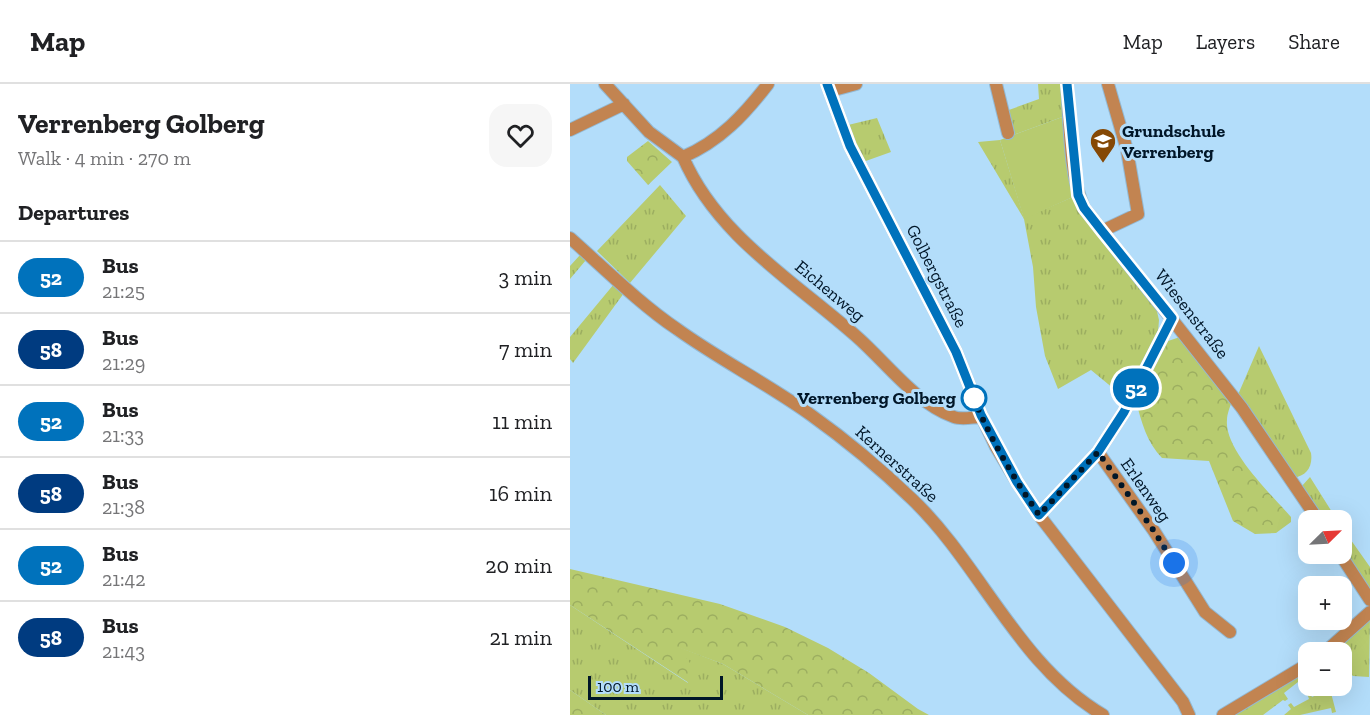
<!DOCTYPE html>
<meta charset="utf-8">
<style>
:root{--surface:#fff;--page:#f6f6f6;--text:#202124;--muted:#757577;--line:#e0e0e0}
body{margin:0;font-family:"Zilla Slab",serif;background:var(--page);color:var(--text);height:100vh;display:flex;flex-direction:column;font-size:22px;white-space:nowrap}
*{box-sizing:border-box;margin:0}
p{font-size:20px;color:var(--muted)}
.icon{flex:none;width:33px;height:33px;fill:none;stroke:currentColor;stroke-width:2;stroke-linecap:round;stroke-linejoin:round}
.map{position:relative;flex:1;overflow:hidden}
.sheet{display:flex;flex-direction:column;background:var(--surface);width:570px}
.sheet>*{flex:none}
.badge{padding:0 12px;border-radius:20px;font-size:21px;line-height:39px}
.needle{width:39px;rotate:66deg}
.fabs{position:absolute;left:728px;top:426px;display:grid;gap:12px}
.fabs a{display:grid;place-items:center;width:54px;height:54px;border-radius:12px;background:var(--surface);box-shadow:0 6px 24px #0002;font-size:30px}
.scale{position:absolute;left:18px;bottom:15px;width:135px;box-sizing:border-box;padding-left:6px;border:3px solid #001628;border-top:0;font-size:16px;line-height:21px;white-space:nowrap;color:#001628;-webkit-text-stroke:4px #b3ddfa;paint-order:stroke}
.you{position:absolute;width:30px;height:30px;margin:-15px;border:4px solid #fff;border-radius:50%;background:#1a73e8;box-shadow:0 0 0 9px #1a73e833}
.map>.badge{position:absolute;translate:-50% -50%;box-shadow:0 0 0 3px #fff}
h2{padding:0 18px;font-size:22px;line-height:54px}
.round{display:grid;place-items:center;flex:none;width:63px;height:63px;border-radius:18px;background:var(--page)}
.overview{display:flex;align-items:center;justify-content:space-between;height:102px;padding:0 18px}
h1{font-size:28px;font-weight:800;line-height:45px}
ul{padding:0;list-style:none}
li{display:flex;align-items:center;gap:18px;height:72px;padding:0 18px;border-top:2px solid var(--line)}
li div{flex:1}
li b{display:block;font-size:22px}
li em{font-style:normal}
li .badge{min-width:66px;font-weight:700;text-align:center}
header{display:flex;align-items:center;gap:36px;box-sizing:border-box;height:84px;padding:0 30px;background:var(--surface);border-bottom:2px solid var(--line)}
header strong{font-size:28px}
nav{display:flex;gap:33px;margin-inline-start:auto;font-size:21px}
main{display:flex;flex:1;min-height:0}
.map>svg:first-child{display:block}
.grass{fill:url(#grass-tufts)}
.forest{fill:url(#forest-crowns)}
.pitch{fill:#b7cb6f}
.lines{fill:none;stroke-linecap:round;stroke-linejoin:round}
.minor-casing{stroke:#93b9d4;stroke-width:14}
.minor{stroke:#c28451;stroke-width:12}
.line-casing{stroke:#fff;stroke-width:14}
.line{stroke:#0072bc;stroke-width:9}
.walk{stroke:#001628;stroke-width:6;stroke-dasharray:0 10.8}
.stop-dot{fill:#fff;stroke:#0072bc;stroke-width:3}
.labels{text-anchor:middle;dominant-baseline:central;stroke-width:6;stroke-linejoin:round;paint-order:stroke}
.poi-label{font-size:18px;font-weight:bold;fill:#001628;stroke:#b3ddfa;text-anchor:start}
.street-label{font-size:18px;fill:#001628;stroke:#b3ddfa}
.stop-label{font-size:18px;font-weight:bold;fill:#001628;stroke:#b3ddfa;text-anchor:end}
</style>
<header>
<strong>Map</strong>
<nav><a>Map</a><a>Layers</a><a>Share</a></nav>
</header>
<main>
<section class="sheet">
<div class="overview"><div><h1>Verrenberg Golberg</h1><p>Walk · 4 min · 270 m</p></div><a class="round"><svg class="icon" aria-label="heart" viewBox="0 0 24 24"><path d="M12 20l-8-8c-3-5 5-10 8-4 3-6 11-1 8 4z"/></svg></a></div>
<h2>Departures</h2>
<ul>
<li><span class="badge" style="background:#0072bc;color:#fff">52</span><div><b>Bus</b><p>21:25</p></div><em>3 min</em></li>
<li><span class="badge" style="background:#003b80;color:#fff">58</span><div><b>Bus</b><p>21:29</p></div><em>7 min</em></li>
<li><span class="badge" style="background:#0072bc;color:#fff">52</span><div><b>Bus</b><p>21:33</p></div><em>11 min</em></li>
<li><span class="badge" style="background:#003b80;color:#fff">58</span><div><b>Bus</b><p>21:38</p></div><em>16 min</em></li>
<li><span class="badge" style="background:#0072bc;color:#fff">52</span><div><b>Bus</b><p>21:42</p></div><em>20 min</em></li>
<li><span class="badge" style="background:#003b80;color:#fff">58</span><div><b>Bus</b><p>21:43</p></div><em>21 min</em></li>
</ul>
</section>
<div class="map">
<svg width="800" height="631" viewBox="0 0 800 631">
<defs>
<pattern id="grass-tufts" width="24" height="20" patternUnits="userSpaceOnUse" patternTransform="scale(1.5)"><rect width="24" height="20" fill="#b7cb6f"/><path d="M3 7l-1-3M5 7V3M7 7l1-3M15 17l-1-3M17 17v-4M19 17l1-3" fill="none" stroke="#9cae60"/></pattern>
<pattern id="forest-crowns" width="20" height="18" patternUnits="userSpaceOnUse" patternTransform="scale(1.5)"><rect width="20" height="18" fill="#b7cb6f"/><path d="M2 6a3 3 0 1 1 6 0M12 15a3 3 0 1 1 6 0" fill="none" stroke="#9cae60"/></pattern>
</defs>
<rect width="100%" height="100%" fill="#b3ddfa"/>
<path class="grass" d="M468,0H493L495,32L443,51L436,27L469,15Z
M307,34L321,68L293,78L278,41Z
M430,56L454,134L503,113L514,131L585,219L589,236L588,249L555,314L521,286L488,305L475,272L466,223L463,183L454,135L408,58Z
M90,101L116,132L60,199L27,167Z
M10,171L16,176L0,195V182Z
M44,200L54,209L3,279L0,275V253Z
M689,262L741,369C743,382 737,392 723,394L667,313Z
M740,393L767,436H750L731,403Z
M771,442L800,483V511L771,468Z
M0,521L118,599L106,562L153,580L238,631H36L0,606Z
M800,534L799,593L783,592L771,580V568H759Z
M738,583V592L733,595L735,601L733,603L728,598L714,609L718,615L715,617L713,616L693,631H658Z
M760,605L766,628L762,629L761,624L730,631H714L721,625L718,621L721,619L724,623L739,615L737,609L739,608L742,613Z"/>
<path class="forest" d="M78,57L102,78L78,101L57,77V73Z
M610,253L662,317C660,323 657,330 657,336C654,366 702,411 721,433V438L706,449L685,450L663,437L639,377L592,374C577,359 571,337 566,317L598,257Z
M0,485L150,520L215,543L258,564L299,589L348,625L359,631H238L153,580L107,563L128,589L119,599L0,521Z
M0,606L36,631H0Z"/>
<path class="pitch" d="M495,32L503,113L454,135L430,56Z"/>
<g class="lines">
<g class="minor-casing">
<path id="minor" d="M35,0L79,48L113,73
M257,0L280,62L386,268L411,331L426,363L447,398L469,431L613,618L619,631
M426,0L438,49
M497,0C500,37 499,91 514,124L672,324L748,436
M260,7L286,0
M0,46L54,20
M113,73C147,152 224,197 286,252C317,279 344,318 384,333C392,336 403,333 411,333
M113,73C150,57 174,31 198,0
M532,147L568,130L557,66L538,0
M0,154C34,184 70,220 107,245C150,276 198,300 241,331C276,356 310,384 342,415C411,481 448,581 533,631
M528,368L584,447L635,528L660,548
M469,431L528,368L554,328L602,234
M770,470L800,516
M755,568L800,528
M653,631L738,580"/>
</g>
<use href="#minor" class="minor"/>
</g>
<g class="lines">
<g class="line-casing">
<path id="line" d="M257,0L280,62L386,268L411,331L447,398L469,431L528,368L554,328L602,234L532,147L514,124L508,111L497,0"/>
</g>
<use href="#line" class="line"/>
<path class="walk" d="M404,314L402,310C419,353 443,393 469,431L528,368L584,447L604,479"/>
</g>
<defs>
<g id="school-pin" transform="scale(1.35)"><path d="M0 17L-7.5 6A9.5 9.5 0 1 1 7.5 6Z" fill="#854805" stroke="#b3ddfa"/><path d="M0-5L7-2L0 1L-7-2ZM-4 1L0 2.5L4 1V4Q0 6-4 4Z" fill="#fff"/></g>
</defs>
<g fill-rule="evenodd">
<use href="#school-pin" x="533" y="57"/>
</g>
<circle class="stop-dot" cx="404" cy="314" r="12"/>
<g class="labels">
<g class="poi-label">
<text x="552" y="47">Grundschule<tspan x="552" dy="21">Verrenberg</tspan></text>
</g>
<g class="street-label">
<text transform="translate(367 192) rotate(63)">Golbergstraße</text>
<text transform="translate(260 207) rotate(40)">Eichenweg</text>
<text transform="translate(622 230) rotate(52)">Wiesenstraße</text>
<text transform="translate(327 380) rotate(42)">Kernerstraße</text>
<text transform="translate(576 406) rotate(55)">Erlenweg</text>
</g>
<g class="stop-label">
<text x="386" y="314">Verrenberg Golberg</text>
</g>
</g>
</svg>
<div class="fabs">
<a><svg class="needle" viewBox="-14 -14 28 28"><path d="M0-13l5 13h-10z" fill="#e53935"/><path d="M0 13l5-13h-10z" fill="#757577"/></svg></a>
<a>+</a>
<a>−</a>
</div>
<div class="scale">100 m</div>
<div class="you" style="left:604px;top:479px"></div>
<b class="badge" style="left:566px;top:304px;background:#0072bc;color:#fff">52</b>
</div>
</main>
